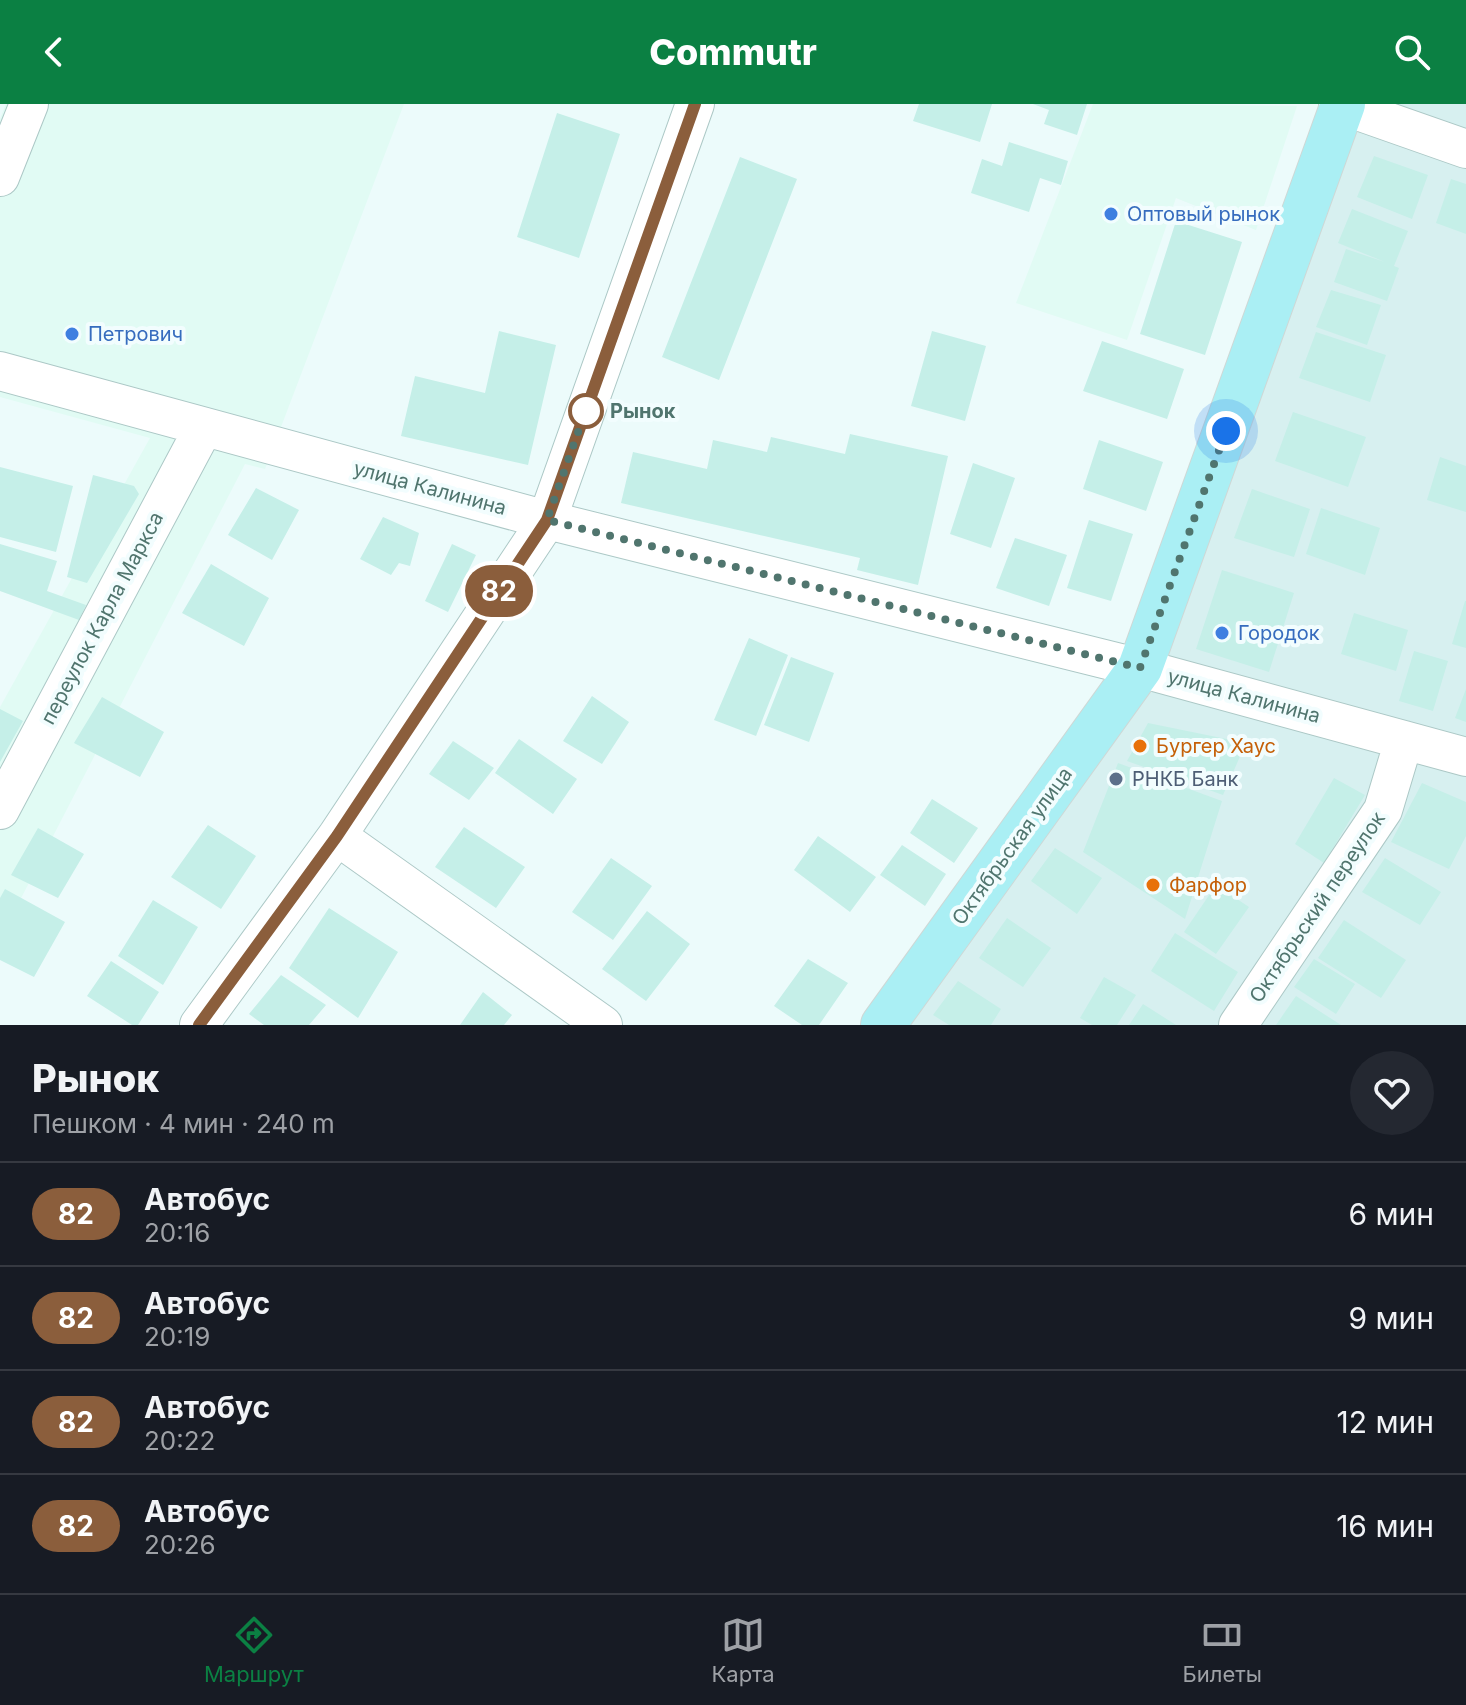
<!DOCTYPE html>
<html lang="ru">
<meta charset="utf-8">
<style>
:root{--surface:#171b24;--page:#242831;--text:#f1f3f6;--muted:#9ea1a6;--line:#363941;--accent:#0b8043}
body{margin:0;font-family:Inter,sans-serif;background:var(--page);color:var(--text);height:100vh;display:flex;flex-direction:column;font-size:30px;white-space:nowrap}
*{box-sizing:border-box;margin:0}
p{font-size:26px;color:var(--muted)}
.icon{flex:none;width:44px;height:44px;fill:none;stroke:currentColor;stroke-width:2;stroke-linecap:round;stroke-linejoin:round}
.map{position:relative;height:921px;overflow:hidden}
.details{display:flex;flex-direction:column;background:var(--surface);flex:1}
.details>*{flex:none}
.badge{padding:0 16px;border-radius:26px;font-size:28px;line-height:52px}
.you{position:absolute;width:40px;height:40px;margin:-20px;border:6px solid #fff;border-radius:50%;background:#1a73e8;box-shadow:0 0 0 12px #1a73e833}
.map>.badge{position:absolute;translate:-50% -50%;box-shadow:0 0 0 4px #fff}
.round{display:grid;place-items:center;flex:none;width:84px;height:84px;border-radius:42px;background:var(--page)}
.overview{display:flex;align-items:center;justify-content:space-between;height:136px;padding:0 32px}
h1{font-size:38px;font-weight:800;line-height:60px}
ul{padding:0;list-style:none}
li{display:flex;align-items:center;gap:24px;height:104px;padding:0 32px;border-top:2px solid var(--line)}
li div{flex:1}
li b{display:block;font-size:30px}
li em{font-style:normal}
li .badge{min-width:88px;font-weight:700;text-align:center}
header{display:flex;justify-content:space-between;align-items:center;height:104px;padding:0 32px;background:var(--accent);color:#fff;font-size:36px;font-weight:800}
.tabs{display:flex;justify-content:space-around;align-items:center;height:112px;border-top:2px solid var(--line);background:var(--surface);font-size:22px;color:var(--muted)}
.tabs a{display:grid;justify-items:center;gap:4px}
.tabs .selected{color:var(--accent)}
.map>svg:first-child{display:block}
.residential{fill:#d7f0f0}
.commercial{fill:#e1fbf4}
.building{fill:#c5efe8}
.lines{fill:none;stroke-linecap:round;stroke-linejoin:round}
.minor-casing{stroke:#acc8c6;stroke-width:40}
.major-casing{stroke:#ced8d6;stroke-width:46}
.minor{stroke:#fff;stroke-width:38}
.major{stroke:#aaeff4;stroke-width:44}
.line-casing{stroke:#fff;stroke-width:18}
.line{stroke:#8b5e3c;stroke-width:12}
.walk{stroke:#50756e;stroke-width:8;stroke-dasharray:0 14.4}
.shop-dot{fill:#3f7fe0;stroke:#f2fdfe;stroke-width:3}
.stop-dot{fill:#fff;stroke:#8b5e3c;stroke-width:4}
.food-dot{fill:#e8710a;stroke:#f2fdfe;stroke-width:3}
.service-dot{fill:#5c6f8a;stroke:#f2fdfe;stroke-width:3}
.labels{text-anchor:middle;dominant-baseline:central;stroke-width:8;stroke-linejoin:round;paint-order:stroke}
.shop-label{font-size:20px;fill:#366cbe;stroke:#f2fdfe;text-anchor:start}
.stop-label{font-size:20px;font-weight:bold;fill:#50756e;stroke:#f2fdfe;text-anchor:start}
.street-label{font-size:20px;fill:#50756e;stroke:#f2fdfe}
.food-label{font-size:20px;fill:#c56008;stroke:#f2fdfe;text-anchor:start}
.service-label{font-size:20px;fill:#4e5e75;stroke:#f2fdfe;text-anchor:start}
</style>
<header><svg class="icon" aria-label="back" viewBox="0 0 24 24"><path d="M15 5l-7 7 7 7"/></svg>Commutr<svg class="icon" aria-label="search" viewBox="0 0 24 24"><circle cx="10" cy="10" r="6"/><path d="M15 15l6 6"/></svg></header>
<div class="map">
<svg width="1466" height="921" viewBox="0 0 1466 921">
<rect width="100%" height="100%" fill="#ecfbfb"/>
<path class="residential" d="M1355,0H1466V921H908L1145,585Z"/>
<path class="commercial" d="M6,0H404L265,365L245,360L0,835V603L150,334L0,293V15Z
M1093,0L1297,2L1256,126L1176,94L1127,236L1016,199Z"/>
<path class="building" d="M919,0H992L980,38L913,17Z
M1033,0H1087L1077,31L1044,20L1049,6Z
M557,9L620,30L579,154L517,133Z
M1009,38L1068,57L1061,81L1040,74L1029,108L971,89L982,55L1002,62Z
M1374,52L1428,71L1412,115L1357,93Z
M740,53L797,75L719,276L662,253Z
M1451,75L1466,80V130L1436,119Z
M1352,105L1408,127L1394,162L1399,164L1387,197L1334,178L1346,145L1385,158L1338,139Z
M1176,117L1242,138L1205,251L1140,230Z
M1331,186L1381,201L1367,241L1316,223Z
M499,227L556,241L528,361L401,332L415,272L485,289Z
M932,227L986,242L965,317L911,302Z
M1316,228L1386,251L1370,298L1299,274Z
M1102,237L1184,265L1167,315L1083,287Z
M1293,308L1366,333L1348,383L1275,357Z
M850,330L948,352L918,481L857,466L860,454L621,399L633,348L707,365L713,336L767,348L771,333L845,350Z
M1099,336L1163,358L1146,407L1083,385Z
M1440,353L1466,362V408L1427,396Z
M973,359L1015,374L991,444L950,430Z
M0,363L73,382L56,448L0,433Z
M93,371L134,382L139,390L87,479L67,473Z
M256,384L299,406L272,456L228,431Z
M1252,385L1310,405L1294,453L1234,434Z
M1321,404L1380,424L1365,471L1306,450Z
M383,413L419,429L410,462L399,459L391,471L360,455Z
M1089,416L1133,430L1111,497L1067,484Z
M1015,434L1067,451L1049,502L996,484Z
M0,440L57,457L47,487L86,501L79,516L0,487Z
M452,440L476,451L448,508L425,497Z
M211,460L269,494L244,542L182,509Z
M1222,466L1294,489L1269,568L1196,545Z
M1465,497H1466V544L1452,540Z
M1354,509L1408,526L1396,567L1341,550Z
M749,534L788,551L756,632L714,616Z
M1414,547L1448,557L1433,607L1399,597Z
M791,553L834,569L809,638L764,621Z
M1466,585V618L1455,614Z
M592,592L629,618L602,660L563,637Z
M102,593L164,628L140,673L74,639Z
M0,605L23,617L0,658Z
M1148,619L1246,639L1223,691L1127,657Z
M519,635L577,675L553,710L495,669Z
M453,637L494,664L469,696L429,670Z
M1118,659L1222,697L1185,815L1083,748Z
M1334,674L1365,691L1324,759L1295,740Z
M1422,679L1466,698V732L1449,765L1391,738Z
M932,695L978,724L954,759L910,729Z
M208,721L256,752L221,805L171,773Z
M464,723L525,763L496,804L435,763Z
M38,724L84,750L58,794L11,771Z
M818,732L876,773L850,808L794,766Z
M902,741L946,770L925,802L880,771Z
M1055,744L1102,774L1077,810L1031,777Z
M611,754L652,782L613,836L572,808Z
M1385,754L1441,788L1420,821L1362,788Z
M1216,781L1249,803L1216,850L1184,828Z
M5,785L65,818L34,873L0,856V794Z
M153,796L198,823L163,881L118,852Z
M329,804L398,848L358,914L289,864Z
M647,807L690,840L646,897L602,865Z
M1007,814L1051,844L1023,883L979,854Z
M1344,816L1406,856L1381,894L1318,854Z
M1175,829L1238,868L1214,907L1151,867Z
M808,855L848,879L819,921H802L774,902Z
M1314,855L1355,880L1336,910L1294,883Z
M111,857L159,888L138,921H132L87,892Z
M281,871L326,901L309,921H264L249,910Z
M1104,873L1136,891L1117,921H1092L1080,914Z
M958,877L1001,905L991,921H949L933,911Z
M483,888L512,911L504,921H460Z
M1296,892L1341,921H1276Z
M1143,900L1176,921H1129Z"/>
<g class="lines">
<g class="minor-casing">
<path id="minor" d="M1338,0L1466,45
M0,73L29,0
M0,267L547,416L1140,564L1466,653
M0,706L204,323
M337,732L603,921
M199,921L337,732L547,416L695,0
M1238,921L1383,706L1404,636"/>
</g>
<g class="major-casing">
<path id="major" d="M883,921L1140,564L1343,0"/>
</g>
<use href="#minor" class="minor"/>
<use href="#major" class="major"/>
</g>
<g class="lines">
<g class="line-casing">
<path id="line" d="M199,921L337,732L547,416L695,0"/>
</g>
<use href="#line" class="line"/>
<path class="walk" d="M586,307L589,297L547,416L1140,564L1226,327"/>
</g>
<g class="shop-dot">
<circle cx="1111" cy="110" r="8"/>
<circle cx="72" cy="230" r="8"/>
<circle cx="1222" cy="529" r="8"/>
</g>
<circle class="stop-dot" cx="586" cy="307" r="16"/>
<g class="food-dot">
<circle cx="1140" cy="642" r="8"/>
<circle cx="1153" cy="781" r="8"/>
</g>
<circle class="service-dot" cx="1116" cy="675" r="8"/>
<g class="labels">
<g class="shop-label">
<text x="1127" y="110">Оптовый рынок</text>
<text x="88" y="230">Петрович</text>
<text x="1238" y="529">Городок</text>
</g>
<g class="stop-label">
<text x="610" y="307">Рынок</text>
</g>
<g class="street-label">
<text transform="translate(430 384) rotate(15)">улица Калинина</text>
<text transform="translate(102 514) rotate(-62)">переулок Карла Маркса</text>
<text transform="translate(1244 592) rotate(15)">улица Калинина</text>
<text transform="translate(1012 742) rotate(-54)">Октябрьская улица</text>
<text transform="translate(1317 803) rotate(-56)">Октябрьский переулок</text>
</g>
<g class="food-label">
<text x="1156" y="642">Бургер Хаус</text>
<text x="1169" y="781">Фарфор</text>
</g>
<g class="service-label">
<text x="1132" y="675">РНКБ Банк</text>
</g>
</g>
</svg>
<div class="you" style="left:1226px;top:327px"></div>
<b class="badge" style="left:499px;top:487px;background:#8b5e3c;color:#fff">82</b>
</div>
<section class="details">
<div class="overview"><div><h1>Рынок</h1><p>Пешком · 4 мин · 240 m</p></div><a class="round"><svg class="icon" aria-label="heart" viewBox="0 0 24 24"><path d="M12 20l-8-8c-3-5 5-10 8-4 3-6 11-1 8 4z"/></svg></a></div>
<ul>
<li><span class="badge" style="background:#8b5e3c;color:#fff">82</span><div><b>Автобус</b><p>20:16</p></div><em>6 мин</em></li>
<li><span class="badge" style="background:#8b5e3c;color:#fff">82</span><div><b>Автобус</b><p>20:19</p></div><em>9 мин</em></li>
<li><span class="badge" style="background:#8b5e3c;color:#fff">82</span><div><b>Автобус</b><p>20:22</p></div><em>12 мин</em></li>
<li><span class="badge" style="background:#8b5e3c;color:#fff">82</span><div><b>Автобус</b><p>20:26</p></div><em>16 мин</em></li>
</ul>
</section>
<nav class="tabs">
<a class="selected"><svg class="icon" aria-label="directions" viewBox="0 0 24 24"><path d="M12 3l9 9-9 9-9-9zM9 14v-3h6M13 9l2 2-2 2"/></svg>Маршрут</a>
<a><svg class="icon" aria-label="map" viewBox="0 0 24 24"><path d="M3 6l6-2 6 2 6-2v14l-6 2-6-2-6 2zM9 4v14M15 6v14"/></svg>Карта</a>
<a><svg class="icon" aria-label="tickets" viewBox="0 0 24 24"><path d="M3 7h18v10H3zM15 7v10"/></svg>Билеты</a>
</nav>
